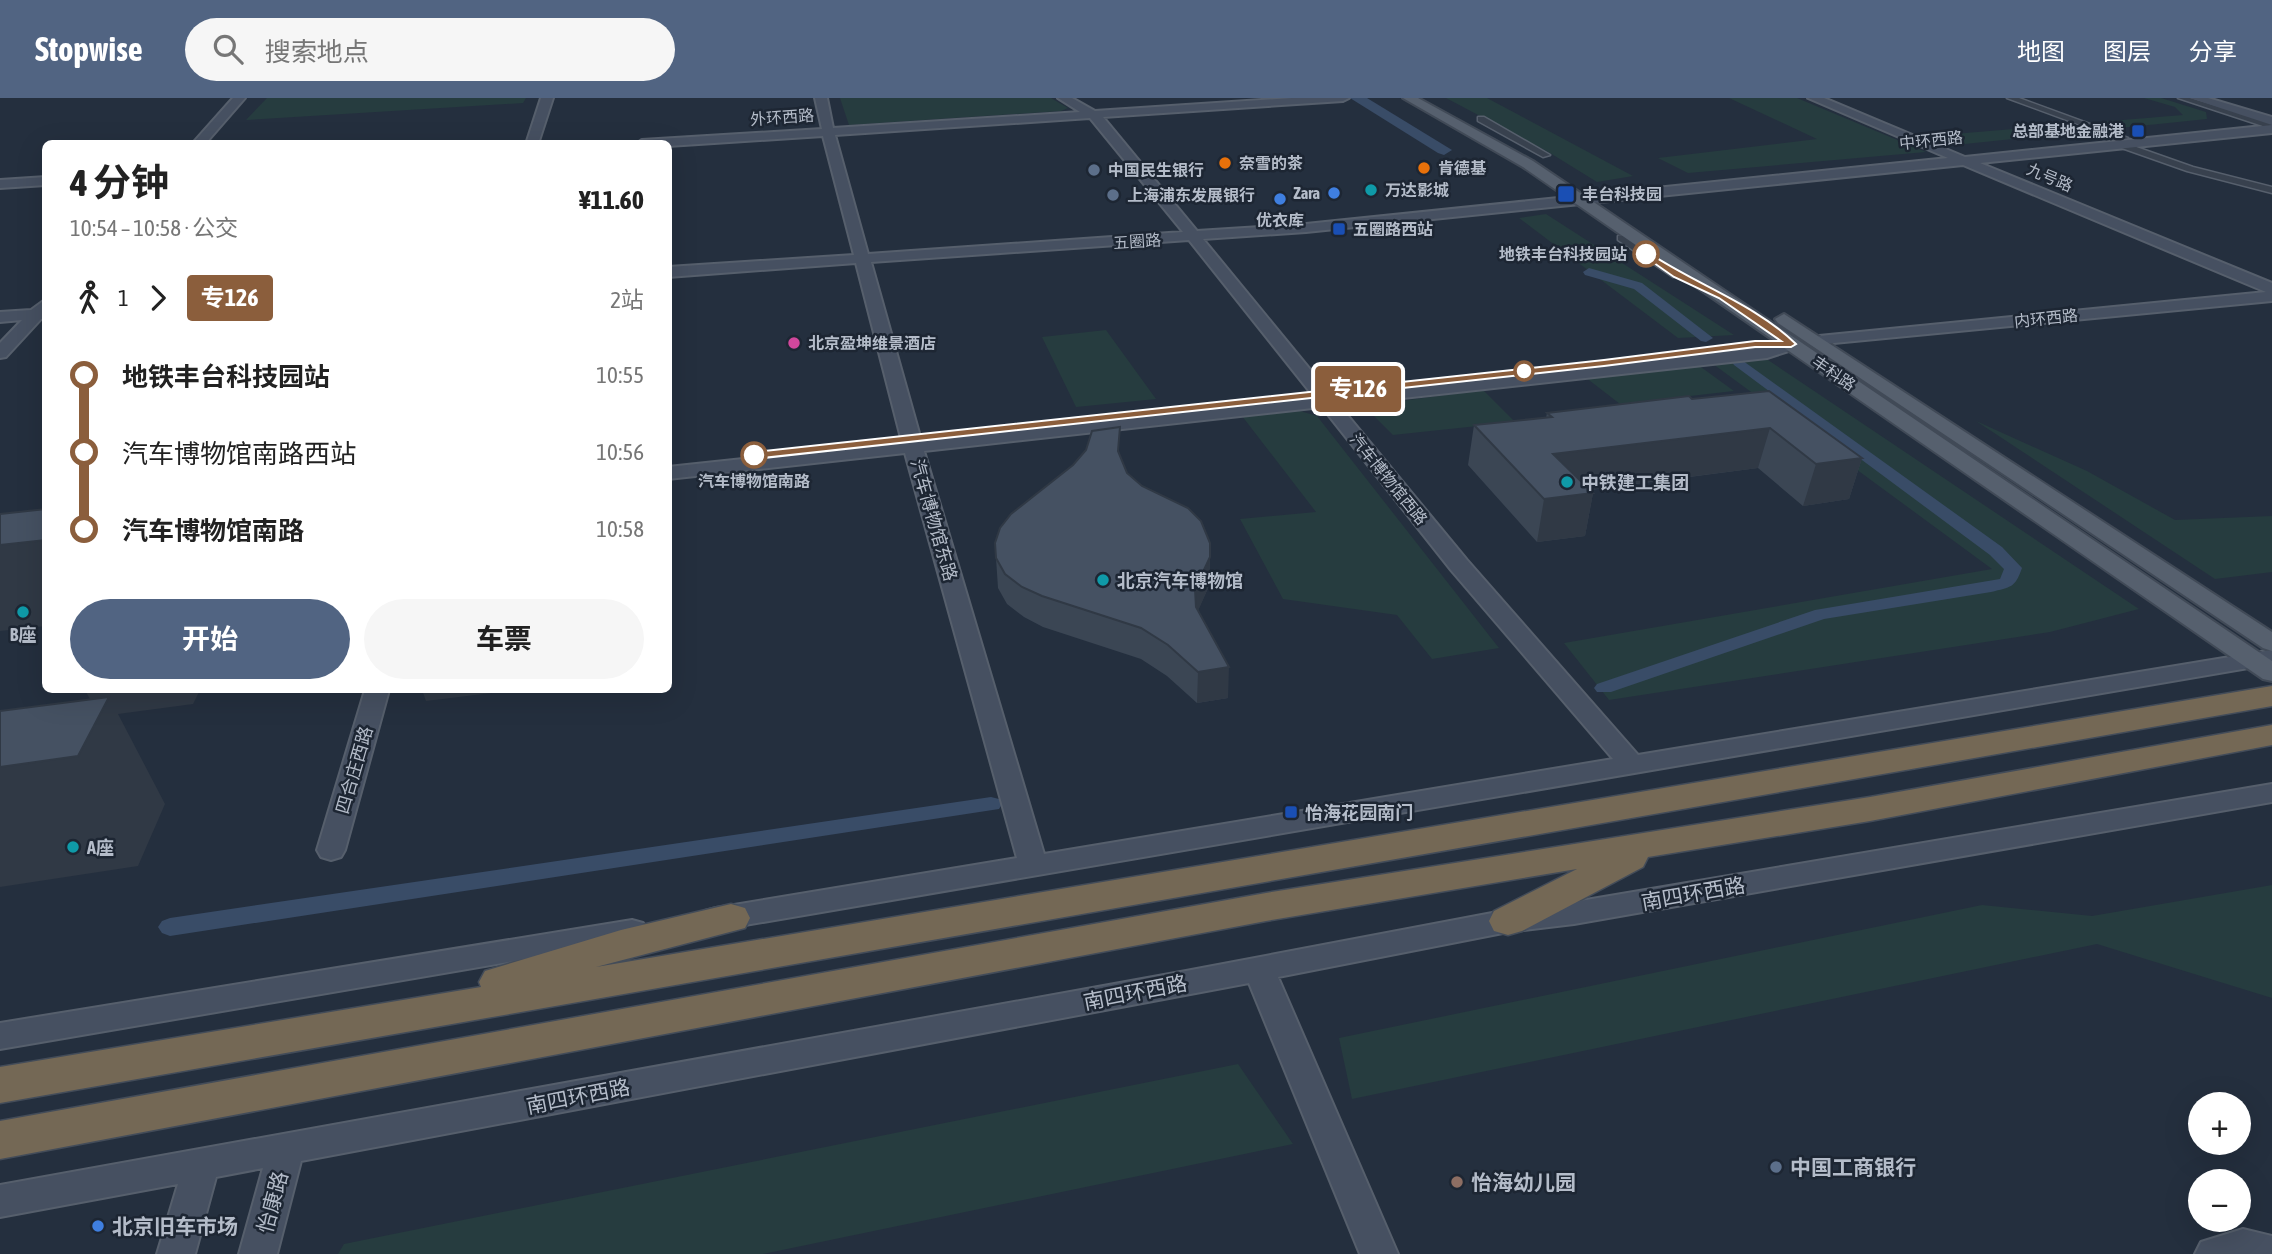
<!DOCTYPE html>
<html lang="zh">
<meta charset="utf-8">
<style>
:root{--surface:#fff;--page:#f6f6f6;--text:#222;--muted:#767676;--accent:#516482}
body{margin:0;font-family:"Asap Condensed","Noto Sans SC",sans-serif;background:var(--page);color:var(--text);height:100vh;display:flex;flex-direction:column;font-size:26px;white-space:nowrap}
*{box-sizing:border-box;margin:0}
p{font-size:23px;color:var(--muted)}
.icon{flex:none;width:38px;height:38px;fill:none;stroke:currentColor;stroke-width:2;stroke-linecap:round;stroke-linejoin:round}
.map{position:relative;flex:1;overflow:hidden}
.panel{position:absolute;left:42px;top:42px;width:630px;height:553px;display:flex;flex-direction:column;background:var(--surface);border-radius:10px;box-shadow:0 7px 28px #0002}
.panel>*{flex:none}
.badge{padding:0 14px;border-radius:5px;font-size:24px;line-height:46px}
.controls{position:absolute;left:2188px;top:994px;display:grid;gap:14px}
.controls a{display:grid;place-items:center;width:63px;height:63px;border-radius:50%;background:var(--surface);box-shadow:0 7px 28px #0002;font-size:35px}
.map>.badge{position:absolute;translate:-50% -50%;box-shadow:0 0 0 4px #fff}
.legs{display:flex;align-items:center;gap:10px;height:77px;padding:0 28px;font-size:23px}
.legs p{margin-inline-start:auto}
.headline{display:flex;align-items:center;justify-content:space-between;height:119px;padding:0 28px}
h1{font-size:38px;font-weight:700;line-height:52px}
.action{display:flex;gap:14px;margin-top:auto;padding:14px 28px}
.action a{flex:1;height:80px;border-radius:42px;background:var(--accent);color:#fff;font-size:28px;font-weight:700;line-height:80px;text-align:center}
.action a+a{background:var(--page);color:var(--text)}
ul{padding:0 28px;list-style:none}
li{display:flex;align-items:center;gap:24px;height:77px;font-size:26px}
li i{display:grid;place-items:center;width:10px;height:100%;margin:0 9px;background:currentColor}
li i::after{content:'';width:18px;height:18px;margin:-9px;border:5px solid;border-radius:50%;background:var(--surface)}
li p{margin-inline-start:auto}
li:first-child i{background:linear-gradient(#0000 50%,currentColor 0)}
li:last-child i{background:linear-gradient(currentColor 50%,#0000 0)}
header{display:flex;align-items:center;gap:42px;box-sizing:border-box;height:98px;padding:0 35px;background:var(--accent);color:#fff}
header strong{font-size:33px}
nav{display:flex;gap:38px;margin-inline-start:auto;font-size:24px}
.search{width:490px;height:63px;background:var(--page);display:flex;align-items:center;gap:18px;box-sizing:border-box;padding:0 24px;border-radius:38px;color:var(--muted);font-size:26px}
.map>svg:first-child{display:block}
.green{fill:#263c3f}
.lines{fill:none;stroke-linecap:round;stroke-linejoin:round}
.canal{fill:#394c67;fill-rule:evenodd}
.river{fill:#394c67;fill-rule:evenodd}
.street-casing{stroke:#565f6c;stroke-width:3}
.secondary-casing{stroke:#565f6c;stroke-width:4}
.primary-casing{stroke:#414a57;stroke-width:4}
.highway-casing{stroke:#434c59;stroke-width:3}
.street{fill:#38414e;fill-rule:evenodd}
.secondary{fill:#465061;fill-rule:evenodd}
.primary{fill:#56606e;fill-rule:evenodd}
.highway{fill:#746855;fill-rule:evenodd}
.wall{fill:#3b4654}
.shaded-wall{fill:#303945}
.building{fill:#455162;stroke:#303945;stroke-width:2}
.line-1{fill:#8b5e3c;stroke:#fff;stroke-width:2}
.transit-dot{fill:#1a4fb4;stroke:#1d2633;stroke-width:2.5}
.food-dot{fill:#e8710a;stroke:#1d2633;stroke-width:2.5}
.service-dot{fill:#5c6f8a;stroke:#1d2633;stroke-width:2.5}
.culture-dot{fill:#0f9aa8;stroke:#1d2633;stroke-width:2.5}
.shop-dot{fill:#3f7fe0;stroke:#1d2633;stroke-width:2.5}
.stop-1-dot{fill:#fff;stroke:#8b5e3c;stroke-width:3.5}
.hotel-dot{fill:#d1479c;stroke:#1d2633;stroke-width:2.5}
.education-dot{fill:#8d6e63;stroke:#1d2633;stroke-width:2.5}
.labels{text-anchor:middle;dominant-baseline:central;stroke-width:5;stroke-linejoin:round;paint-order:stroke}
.far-street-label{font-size:16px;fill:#b4bcc9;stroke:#1d2633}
.far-poi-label{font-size:16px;font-weight:bold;fill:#b4bcc9;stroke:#1d2633;text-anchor:start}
.far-stop-label{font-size:16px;font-weight:bold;fill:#b4bcc9;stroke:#1d2633;text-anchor:end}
.poi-label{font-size:18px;font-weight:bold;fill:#b4bcc9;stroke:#1d2633;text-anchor:start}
.street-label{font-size:18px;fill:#b4bcc9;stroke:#1d2633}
.near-street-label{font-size:21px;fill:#b4bcc9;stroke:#1d2633}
.near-poi-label{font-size:21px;font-weight:bold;fill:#b4bcc9;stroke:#1d2633;text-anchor:start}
</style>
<header>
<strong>Stopwise</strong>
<div class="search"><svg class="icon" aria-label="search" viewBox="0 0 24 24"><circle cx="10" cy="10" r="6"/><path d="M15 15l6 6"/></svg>搜索地点</div>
<nav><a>地图</a><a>图层</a><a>分享</a></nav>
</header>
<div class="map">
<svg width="2272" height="1156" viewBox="0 0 2272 1156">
<rect width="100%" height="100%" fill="#242f3e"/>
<path class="green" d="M267,0H526L523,5L246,22Z
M840,0H1051L1068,10L1061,13L849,27Z
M1446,0H1487L1633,78L1597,84L1550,55Z
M1729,0H1797L1926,54L1688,75L1658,60L1817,41Z
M2144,0H2161L2206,14L2207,21L1965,46L1942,37L2183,17L2175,9Z
M1546,116L1734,237L1678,240L1519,120Z
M1106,232L1156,301L1076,309L1042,239Z
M1765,260L2139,511L2050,534L1609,602L1564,545L1992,471L1713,266Z
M1694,264L1734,293L1620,306L1585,279Z
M1483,292L1515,324L1393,337L1364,308Z
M1290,310L1317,318L1499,550L1432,561L1397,517L1283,501L1240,421L1316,414L1242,318Z
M1976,323L2087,373L2175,422L2272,418V474L2215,481Z
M2272,787V900L2097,846L1352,1001L1339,940L1982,807L2092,818Z
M1238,966L1293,1046L763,1156H338L344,1146Z"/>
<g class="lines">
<path class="canal" d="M1589,170L1642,185L1713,240L1706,244L1701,243L1634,191L1585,177L1583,174Z
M1739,260L2002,449L2022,470C2015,490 2011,489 1991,494L1824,521L1611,594H1597L1594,590L1597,586L1815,512L2000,481L2004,471L1990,457L1734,267L1732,264Z
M991,699L999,701L1002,706L999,711L170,838L162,835L158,829L162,823L170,820Z"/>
<path class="river" d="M1350,0H1367L1452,52L1444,57L1438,55Z"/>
<g class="street-casing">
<path id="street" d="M2007,0H2019L2128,40L2121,42Z
M2178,0H2190L2272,25V31Z
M1478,19H1484L1550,57L1543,59L1478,23Z
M2122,44L2193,69L2272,89V95L2187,73L2119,49V45Z
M1618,138H1626L1682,177L1673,179L1618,142Z"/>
</g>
<g class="secondary-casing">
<path id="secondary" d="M233,0H245L205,46H192Z
M541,0H553L538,46H526Z
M815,0H827L833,30L1080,14L1058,0H1072L1095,13L1292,0H1349L1343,3L1103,19L1197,133L1306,126L1948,60L1808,0H1824L1965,59L2272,27V35L1980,65L2272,185V203L1813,247L1811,243L1819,238L2266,194L1963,67L1306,134L1203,141L1331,297L1764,250L1792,241L1798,242L1800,246L1798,250L1767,260L1339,307L1467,462L1638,657L2272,552V566L716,832L705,829L701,821L705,813L716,810L1017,760L905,355L668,381V369L902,344L856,165L668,179V169L854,157L823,38L668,48V46H636L642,42L822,31ZM1090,20L1183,134L868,156L835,37ZM1189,142L1314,299L921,342L871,164ZM1322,309L1451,472L1613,661L1044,756L924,353Z
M2190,0H2208L2272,19V27Z
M46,79V87L0,90V82Z
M46,201V221H41L6,259L0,260V245L22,222L0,224V214L31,212Z
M365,592H389L345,752L341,759L331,762L321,759L317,752Z
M2272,686V704L1574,826L1508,834L1278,879L1398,1156H1360L1249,885L301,1063L277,1156H239L263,1070L216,1079L195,1156H157L178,1086L0,1119V1087L1186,873L1508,812L1574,804Z
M632,822L643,825L647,833L643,841L0,951V925Z
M2243,1131L2272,1138V1156H2195L2201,1144Z"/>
</g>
<g class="primary-casing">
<path id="primary" d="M1403,0H1418L1533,63L2272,563V583L2263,581L1523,69Z
M1784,216L2272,534V553L2263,550L1778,225L1775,221Z"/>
</g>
<g class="highway-casing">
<path id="highway" d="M2272,588V608L0,1005V969L481,889L479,884L485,873L621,832L731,806L745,810L750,820L745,830L596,869Z
M2272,627V647L1870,723L1648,759L1643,769L1522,833L1508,837L1494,833L1489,823L1494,813L1577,771L1266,823L0,1061V1023L1266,795L1870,699Z"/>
</g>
<use href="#street" class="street"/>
<use href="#secondary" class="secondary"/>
<use href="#primary" class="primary"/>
<use href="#highway" class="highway"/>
</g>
<path class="wall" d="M1692,301L1862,360L1849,401L1803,408L1758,370L1590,392L1593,395L1585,438L1537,444L1468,367L1474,327L1546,320L1547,315Z
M1120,358L1127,375L1210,459L1209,488L1198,512L1228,600L1197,605L1167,578L1141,561L1043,529L1024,519L1007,506L998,490L995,445Z"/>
<path class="shaded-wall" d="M1770,330L1758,370L1546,397L1553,356Z
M1862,360L1849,401L1803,408L1816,366Z
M1593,395L1585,438L1537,444L1544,401Z
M46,442V528L0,533V447Z
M1210,459L1209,488L1194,522L1195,491Z
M1229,569L1228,600L1197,605L1198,574Z
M85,592H200L193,606L118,616L165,706L138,768L0,789V669L99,618Z
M422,592H516L426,603Z"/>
<path class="building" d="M1769,293L1862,360L1816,366L1770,330L1553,356L1593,395L1544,401L1474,327L1552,319L1547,315L1689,298L1692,301Z
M1120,329L1118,353L1127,375L1142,388L1188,410L1201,423L1210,445V459L1195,491L1196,509L1229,569L1198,574L1168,547L1141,530L1042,498L1022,489L1005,476L996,460L995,445L1000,430L1011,416L1073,367L1086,352L1092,333Z
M46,411V442L0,447V416Z
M109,599L78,658L0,669V613Z"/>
<path class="line-1" d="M1644,155H1649C1697,187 1755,206 1796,246L1791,249H1755L1604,268L754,361L748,357L754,354L1604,262L1755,243H1781L1719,200L1674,179L1644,158Z"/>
<g class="transit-dot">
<rect x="2131" y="26" width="14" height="14" rx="3.5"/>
<rect x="1557" y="87" width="18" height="18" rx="3.5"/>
<rect x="1332" y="124" width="14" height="14" rx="3.5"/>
<rect x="1284" y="707" width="14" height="14" rx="3.5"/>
</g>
<g class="food-dot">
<circle cx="1225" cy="65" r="7"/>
<circle cx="1424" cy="70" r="7"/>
</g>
<g class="service-dot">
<circle cx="1094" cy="72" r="7"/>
<circle cx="1113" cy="97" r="7"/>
<circle cx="1776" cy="1069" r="7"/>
</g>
<g class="culture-dot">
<circle cx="1371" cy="92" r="7"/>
<circle cx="1567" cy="384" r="7"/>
<circle cx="1103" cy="482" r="7"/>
<circle cx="23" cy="514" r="7"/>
<circle cx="73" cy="749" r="7"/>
</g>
<g class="shop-dot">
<circle cx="1334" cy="95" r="7"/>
<circle cx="1280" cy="101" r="7"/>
<circle cx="98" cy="1128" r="7"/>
</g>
<g class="stop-1-dot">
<circle cx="1646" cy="156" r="12"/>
<circle cx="1524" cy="273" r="9"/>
<circle cx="754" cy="357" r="12"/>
</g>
<circle class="hotel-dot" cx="794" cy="245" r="7"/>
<circle class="education-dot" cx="1457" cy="1084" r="7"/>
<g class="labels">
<g class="far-street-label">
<text transform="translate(782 19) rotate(-4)">外环西路</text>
<text transform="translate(1931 42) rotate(-6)">中环西路</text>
<text transform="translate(2050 79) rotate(23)">九号路</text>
<text transform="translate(1137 143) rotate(-4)">五圈路</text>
<text transform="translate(2046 220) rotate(-6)">内环西路</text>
<text transform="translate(1834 275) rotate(34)">丰科路</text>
<text transform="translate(1389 381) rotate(51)">汽车博物馆西路</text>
</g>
<g class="far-poi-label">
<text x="2124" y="33" text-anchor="end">总部基地金融港</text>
<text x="1239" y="65">奈雪的茶</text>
<text x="1438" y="70">肯德基</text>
<text x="1108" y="72">中国民生银行</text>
<text x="1385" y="92">万达影城</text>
<text x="1320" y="95" text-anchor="end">Zara</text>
<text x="1582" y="96">丰台科技园</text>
<text x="1127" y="97">上海浦东发展银行</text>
<text x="1280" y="122" text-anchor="middle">优衣库</text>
<text x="1353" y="131">五圈路西站</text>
<text x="808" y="245">北京盈坤维景酒店</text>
</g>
<g class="far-stop-label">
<text x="1627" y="156">地铁丰台科技园站</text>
<text x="754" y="383" text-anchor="middle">汽车博物馆南路</text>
</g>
<g class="poi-label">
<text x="1581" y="384">中铁建工集团</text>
<text x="1117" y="482">北京汽车博物馆</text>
<text x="23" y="536" text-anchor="middle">B座</text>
<text x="1305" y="714">怡海花园南门</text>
<text x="87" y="749">A座</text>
</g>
<g class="street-label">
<text transform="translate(934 422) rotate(74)">汽车博物馆东路</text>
<text transform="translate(354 672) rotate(-74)">四合庄西路</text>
</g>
<g class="near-street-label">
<text transform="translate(1693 795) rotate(-10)">南四环西路</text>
<text transform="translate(1135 894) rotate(-11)">南四环西路</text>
<text transform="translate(578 998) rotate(-11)">南四环西路</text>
<text transform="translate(272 1104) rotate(-75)">怡康路</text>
</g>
<g class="near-poi-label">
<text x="1790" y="1069">中国工商银行</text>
<text x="1471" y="1084">怡海幼儿园</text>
<text x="112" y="1128">北京旧车市场</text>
</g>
</g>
</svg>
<div class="controls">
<a>+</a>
<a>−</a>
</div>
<b class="badge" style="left:1358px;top:291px;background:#8b5e3c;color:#fff">专126</b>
<section class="panel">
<div class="headline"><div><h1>4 分钟</h1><p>10:54 – 10:58 · 公交</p></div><b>¥11.60</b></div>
<div class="legs"><svg class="icon" aria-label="walk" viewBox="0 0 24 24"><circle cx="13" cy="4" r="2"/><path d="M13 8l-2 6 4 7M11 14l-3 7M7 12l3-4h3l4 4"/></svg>1<svg class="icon" aria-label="forward" viewBox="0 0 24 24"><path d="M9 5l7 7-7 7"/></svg><b class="badge" style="background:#8b5e3c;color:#fff">专126</b><p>2站</p></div>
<ul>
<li><i style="color:#8b5e3c"></i><b>地铁丰台科技园站</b><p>10:55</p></li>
<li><i style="color:#8b5e3c"></i><span>汽车博物馆南路西站</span><p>10:56</p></li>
<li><i style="color:#8b5e3c"></i><b>汽车博物馆南路</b><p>10:58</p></li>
</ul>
<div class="action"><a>开始</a><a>车票</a></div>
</section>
</div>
